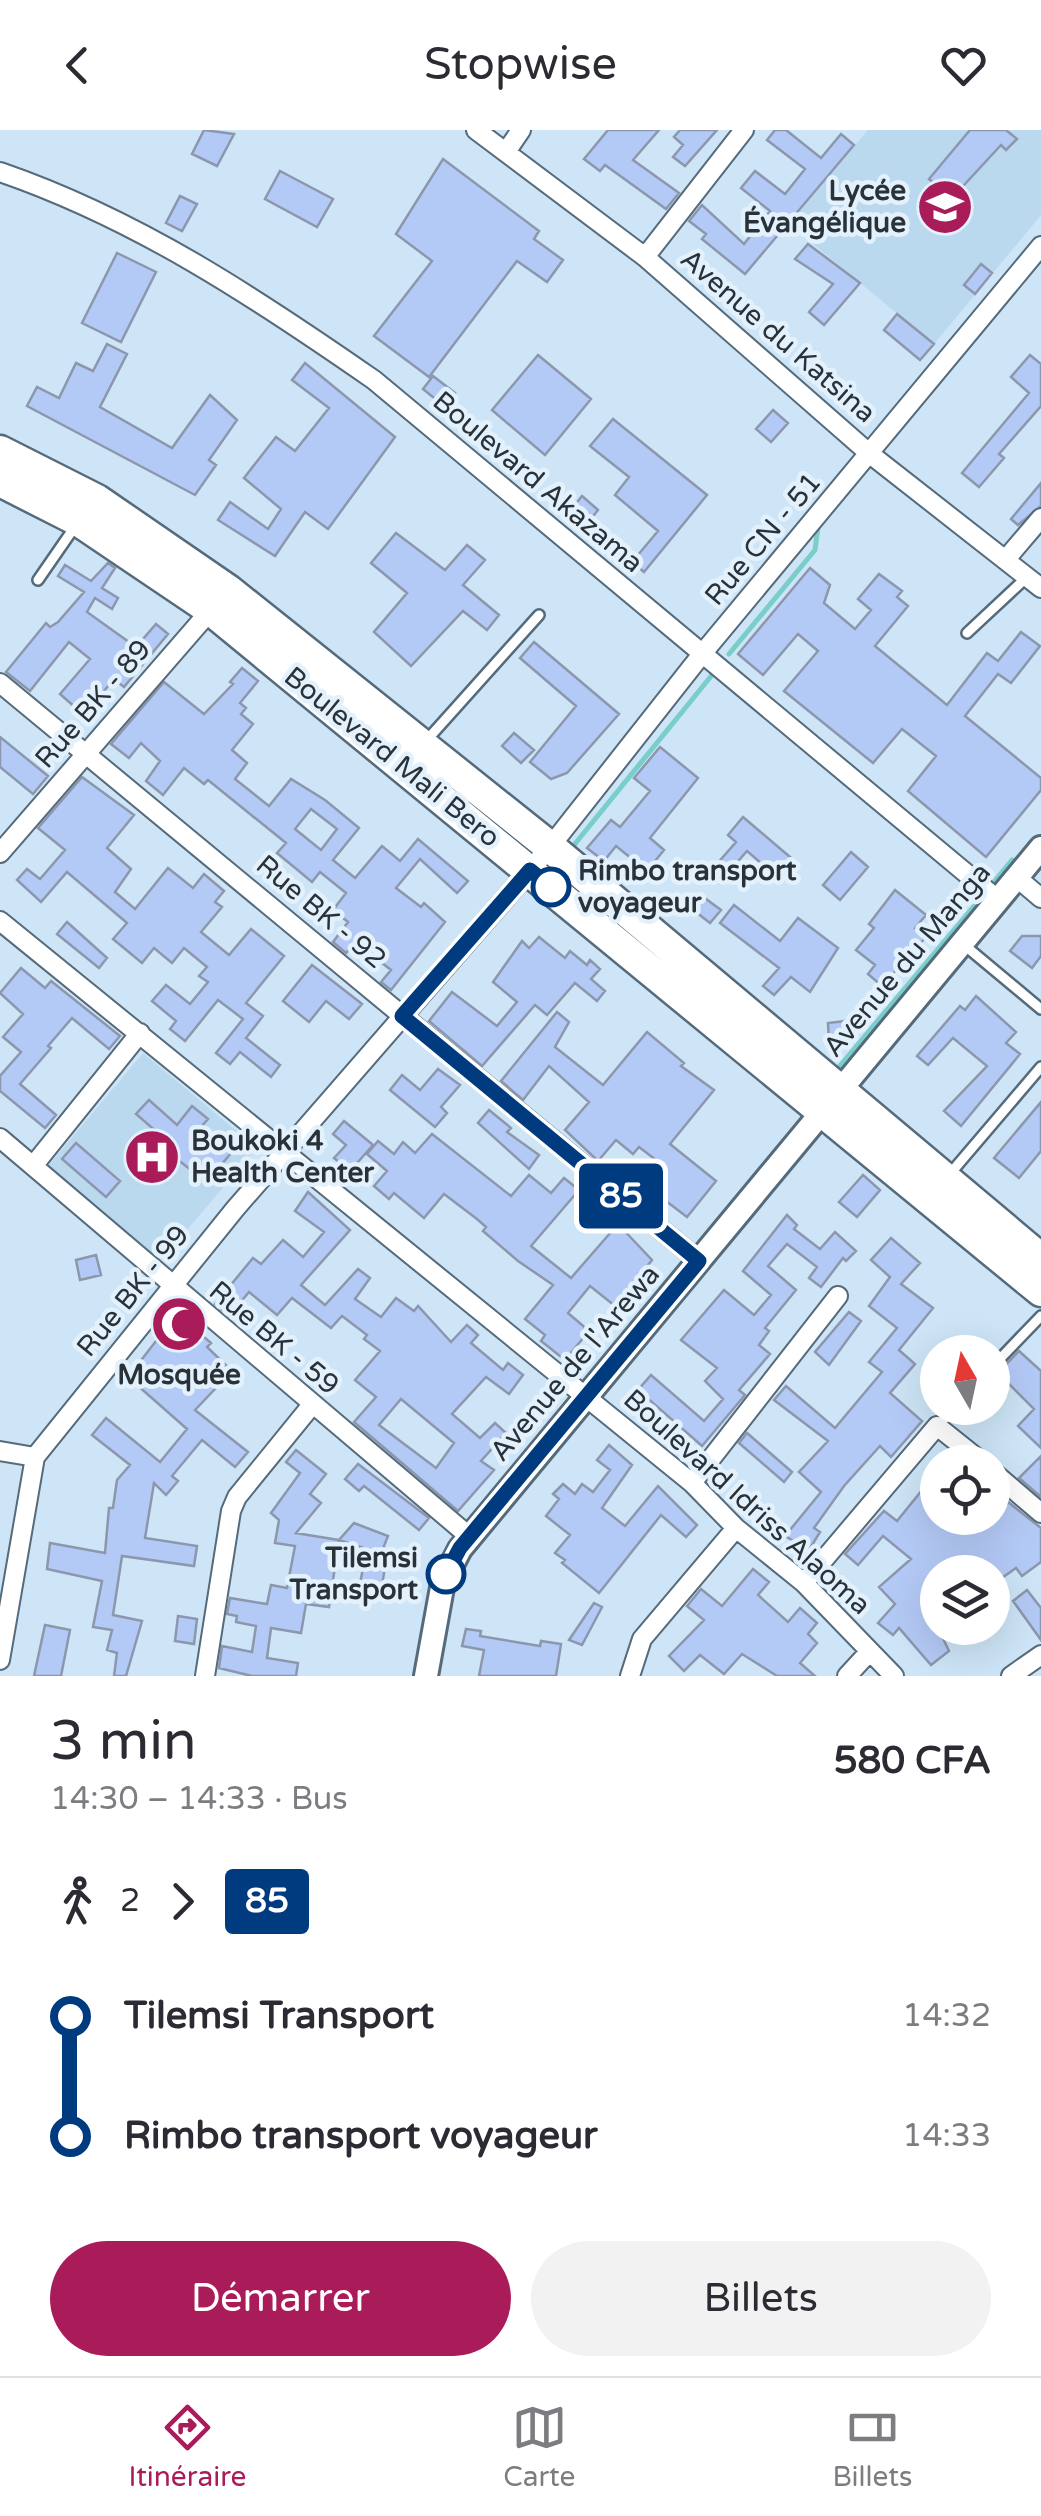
<!DOCTYPE html>
<html lang="fr">
<meta charset="utf-8">
<style>
:root{--surface:#fff;--page:#f2f2f3;--text:#2b2b33;--muted:#7c7c81;--line:#e1e1e2;--accent:#a91b59}
body{margin:0;font-family:"Varela Round",sans-serif;background:var(--page);color:var(--text);height:100vh;display:flex;flex-direction:column;font-size:38px;white-space:nowrap}
*{box-sizing:border-box;margin:0}
p{font-size:32px;color:var(--muted)}
.icon{flex:none;width:55px;height:55px;fill:none;stroke:currentColor;stroke-width:2;stroke-linecap:round;stroke-linejoin:round}
.map{position:relative;height:1546px;overflow:hidden}
.sheet{display:flex;flex-direction:column;background:var(--surface);flex:1}
.sheet>*{flex:none}
.badge{padding:0 20px;border-radius:8px;font-size:35px;line-height:65px}
.needle{width:65px;rotate:351deg}
.tools{position:absolute;left:920px;top:1205px;display:grid;gap:20px}
.tools a{display:grid;place-items:center;width:90px;height:90px;border-radius:50%;background:var(--surface);box-shadow:0 10px 40px #0002;font-size:50px}
.map>.badge{position:absolute;translate:-50% -50%;box-shadow:0 0 0 5px #fff}
.legs{display:flex;align-items:center;gap:15px;height:110px;padding:0 50px;font-size:32px}
.legs p{margin-inline-start:auto}
.summary{display:flex;align-items:center;justify-content:space-between;height:170px;padding:0 50px}
h1{font-size:55px;font-weight:600;line-height:75px}
.cta{display:flex;gap:20px;margin-top:auto;padding:20px 50px}
.cta a{flex:1;height:115px;border-radius:60px;background:var(--accent);color:#fff;font-size:40px;font-weight:600;line-height:115px;text-align:center}
.cta a+a{background:var(--page);color:var(--text)}
ul{padding:0 50px;list-style:none}
li{display:flex;align-items:center;gap:35px;height:120px;font-size:38px}
li i{display:grid;place-items:center;width:15px;height:100%;margin:0 12px;background:currentColor}
li i::after{content:'';width:25px;height:25px;margin:-12px;border:8px solid;border-radius:50%;background:var(--surface)}
li p{margin-inline-start:auto}
li:first-child i{background:linear-gradient(#0000 50%,currentColor 0)}
li:last-child i{background:linear-gradient(currentColor 50%,#0000 0)}
header{display:flex;justify-content:space-between;align-items:center;height:130px;padding:0 50px;background:var(--surface);font-size:45px;font-weight:600}
.dock{display:flex;justify-content:space-around;align-items:center;height:140px;border-top:2px solid var(--line);background:var(--surface);font-size:28px;color:var(--muted)}
.dock a{display:grid;justify-items:center;gap:5px}
.dock .on{color:var(--accent)}
.map>svg:first-child{display:block}
.built{fill:#bad8ee}
.lines{fill:none;stroke-linecap:round;stroke-linejoin:round}
.stream{stroke:#79ceca;stroke-width:5}
.building{fill:#b4caf6;stroke:#8c97ad;stroke-width:2.5;fill-rule:evenodd}
.service-casing{stroke:#556a7a;stroke-width:14}
.minor-casing{stroke:#556a7a;stroke-width:22}
.tertiary-casing{stroke:#556a7a;stroke-width:28}
.primary-casing{stroke:#556a7a;stroke-width:35}
.service{stroke:#fff;stroke-width:9}
.minor{stroke:#fff;stroke-width:18}
.tertiary{stroke:#fff;stroke-width:22}
.primary{stroke:#fff;stroke-width:30}
.line-1-casing{stroke:#fff;stroke-width:22}
.line-1{stroke:#003b80;stroke-width:15}
.stop-1-dot{fill:#fff;stroke:#003b80;stroke-width:5}
.labels{text-anchor:middle;dominant-baseline:central;stroke-width:9;stroke-linejoin:round;paint-order:stroke}
.poi-label{font-size:28px;font-weight:bold;fill:#293239;stroke:#e3f1fc;text-anchor:end}
.street-label{font-size:28px;fill:#293239;stroke:#e3f1fc}
.stop-label{font-size:28px;font-weight:bold;fill:#293239;stroke:#e3f1fc;text-anchor:start}
</style>
<header><svg class="icon" aria-label="back" viewBox="0 0 24 24"><path d="M15 5l-7 7 7 7"/></svg>Stopwise<svg class="icon" aria-label="heart" viewBox="0 0 24 24"><path d="M12 20l-8-8c-3-5 5-10 8-4 3-6 11-1 8 4z"/></svg></header>
<div class="map">
<svg width="1041" height="1546" viewBox="0 0 1041 1546">
<rect width="100%" height="100%" fill="#cde5f7"/>
<path class="built" d="M868,0H1041V85L934,214L789,94Z
M143,923L257,1018L161,1130L48,1036Z"/>
<g class="lines">
<path class="stream" d="M729,524L815,420L818,397
M570,720L712,545
M994,752L1012,730
M834,943L980,769"/>
</g>
<path class="building" d="M204,0L234,4L217,36L192,24Z
M608,0H659L633,30L679,63L666,79L605,35L600,41L584,29Z
M680,0H717L685,36L673,27L683,15L674,7Z
M775,0H786L821,28L841,4L854,15L745,144L702,109L706,104L689,91L702,75L744,114L770,81L741,58L755,41L785,64L805,39L767,10Z
M970,0H1006L1017,9L1006,20L1001,15L952,68L929,49Z
M443,29L539,101L534,109L563,130L547,152L517,131L429,247L374,206L432,131L396,104Z
M280,41L333,69L317,97L265,69Z
M180,66L197,74L182,101L166,93Z
M808,114L860,153L824,195L809,182L833,154L795,129Z
M117,123L156,142L121,212L82,193Z
M981,134L992,143L975,164L964,155Z
M897,184L934,214L920,230L884,200Z
M107,214L127,224L100,277L172,318L210,265L237,290L209,330L216,335L195,365L27,276L37,257L59,268L76,233L93,241Z
M538,225L591,269L545,325L492,280Z
M1030,225L1041,234V276L999,324L1004,328L979,357L962,343L1029,263L1011,247Z
M305,233L395,307L328,399L305,382L275,426L218,390L230,372L268,399L281,379L244,348L276,307L295,321L329,278L292,250Z
M433,246L455,263L444,276L423,259Z
M773,280L788,293L771,312L756,299Z
M613,289L707,365L644,442L632,432L658,401L615,365L629,347L590,316Z
M1041,353V376L1018,395L1011,389Z
M582,366L598,380L586,395L570,381Z
M396,403L445,440L467,415L485,430L463,455L499,485L487,500L463,481L411,536L374,502L407,463L371,433Z
M108,433L115,438L102,458L118,468L112,479L95,468L87,482L136,517L156,494L168,504L124,557L114,549L84,585L60,564L90,529L69,512L30,561L6,542L46,493L50,497L58,492L84,462L58,446L65,435L91,451Z
M810,438L830,455L824,473L855,499L871,480L858,469L879,444L902,461L897,467L908,476L875,516L947,575L987,523L998,531L1021,502L1040,516L1011,553L998,544L965,586L1041,648V660L986,727L908,661L936,626L902,599L873,633L784,561L818,521L798,504L763,545L738,524Z
M534,512L619,584L567,643L551,649L530,632L576,576L520,528Z
M242,538L258,551L240,573L246,578L241,584L253,594L232,620L247,633L235,649L269,676L291,649L325,670L359,698L333,730L355,748L382,716L400,731L418,709L468,751L457,763L420,729L396,758L421,777L424,773L445,792L391,860L381,852L391,840L364,819L358,826L350,819L346,823L333,812L348,792L333,780L346,763L320,742L312,752L294,737L277,723L286,713L208,650L204,654L184,638L163,665L146,651L160,631L141,613L129,628L111,614L164,552L204,584L233,554L230,552ZM311,679L337,699L321,720L295,699Z
M514,603L534,620L521,633L502,616Z
M0,607L48,646L33,664L0,637Z
M660,617L698,648L650,708L664,720L647,741L616,716L604,731L587,718L611,690L620,697L650,661L634,648Z
M82,647L134,685L107,718L131,739L115,762L135,779L168,738L193,758L204,744L224,761L215,772L222,777L201,802L229,825L251,799L284,826L246,873L263,886L246,908L280,935L271,947L240,922L230,934L216,923L243,889L218,870L185,911L170,899L176,891L152,871L166,855L190,874L208,852L199,846L207,837L184,818L172,833L154,818L142,833L113,809L127,793L67,742L41,772L17,750L27,739L40,749L65,720L38,698Z
M743,687L790,727L775,745L747,721L720,752L709,743L736,712L728,705Z
M851,722L868,737L840,770L823,755Z
M895,760L926,785L915,798L926,807L882,856L868,844L875,835L856,820L874,798L869,794Z
M702,766L721,780L710,793L692,779Z
M734,775L780,811L798,788L838,818L810,862L791,847L774,865L763,856L779,838L720,793Z
M67,792L107,828L99,838L57,804Z
M1022,806H1041V826L1032,838L1010,821Z
M539,807L565,828L570,821L587,835L590,830L600,839L591,849L605,861L597,871L575,853L547,885L535,875L482,936L429,891L452,862L497,896L517,872L493,852L522,811L529,818Z
M312,835L362,874L349,889L326,871L309,892L283,871Z
M21,838L45,858L51,851L120,906L109,919L72,888L48,916L51,918L20,954L56,985L45,998L0,961V946L21,922L3,907L23,884L0,863Z
M976,866L1016,902L1006,913L1020,924L961,996L944,981L987,936L953,908L928,935L917,926L960,876L965,880Z
M557,882L569,892L555,917L603,955L647,902L684,933L681,936L714,960L670,1014L716,1051L687,1087L662,1068L654,1077L641,1066L665,1037L639,1017L633,1024L616,1010L598,1031L565,1000L589,972L549,936L523,970L501,951Z
M854,890L855,909L829,911L828,893Z
M438,939L460,955L441,977L447,983L435,997L390,960L402,945L420,960Z
M149,970L177,995L192,976L208,989L201,997L232,1022L215,1042L208,1037L200,1047L173,1026L168,1033L155,1023L166,1010L136,984Z
M1041,972V1021L1019,1048L994,1028Z
M489,980L511,998L507,1002L539,1025L529,1039L478,993Z
M344,991L373,1015L350,1041L334,1028L346,1015L333,1004Z
M432,1004L511,1066L529,1045L551,1063L564,1048L579,1060L531,1116L571,1148L618,1094L652,1130L615,1176L590,1156L568,1183L589,1201L565,1230L541,1211L545,1205L525,1189L553,1155L518,1131L483,1101L486,1097L477,1089L444,1064L424,1088L394,1063L389,1069L374,1056L387,1041L367,1024L378,1011L394,1024L403,1012L415,1023Z
M76,1013L120,1051L106,1067L62,1029Z
M863,1045L880,1060L857,1087L839,1072Z
M308,1062L350,1100L301,1155L325,1175L358,1139L370,1148L355,1169L381,1187L396,1168L414,1181L418,1176L451,1212L467,1195L478,1205L471,1213L503,1240L508,1233L523,1245L509,1264L486,1247L452,1284L480,1308L495,1293L506,1303L481,1331L494,1340L458,1381L354,1292L376,1267L355,1250L380,1221L364,1209L367,1205L342,1186L331,1198L292,1168L277,1185L249,1162L229,1186L215,1174L253,1128L261,1134L283,1110L303,1127L324,1102L295,1081ZM401,1269L454,1313L436,1338L379,1295Z
M787,1085L797,1095L794,1099L820,1119L835,1102L856,1121L846,1131L843,1128L821,1157L809,1148L817,1137L787,1114L768,1136L796,1160L765,1198L769,1201L759,1215L770,1224L739,1260L745,1265L702,1316L638,1260L651,1245L704,1291L723,1269L705,1251L717,1238L681,1210L724,1160L754,1185L771,1165L743,1141Z
M891,1108L920,1133L901,1154L933,1178L899,1220L915,1234L890,1263L922,1291L891,1327L880,1316L844,1356L814,1398L820,1402L809,1420L785,1406L821,1362L799,1342L828,1311L774,1270L786,1256L835,1298L882,1242L869,1232L897,1198L869,1176L890,1147L871,1130Z
M96,1125L101,1145L80,1150L76,1130Z
M849,1182L861,1191L829,1235L815,1222Z
M177,1184L211,1213L207,1217L232,1241L195,1280L248,1322L235,1337L202,1310L172,1346L178,1351L166,1365L154,1353L145,1408L197,1416L194,1436L122,1426L113,1485L142,1491L126,1546H114L117,1523L107,1520L112,1500L93,1497L102,1451L47,1439L50,1413L105,1423L109,1378H113L117,1350L130,1335L92,1305L106,1288L160,1332L187,1299L128,1247Z
M1019,1221L1041,1241V1318L1018,1296L1034,1279L998,1243Z
M747,1303L792,1342L784,1352L739,1313Z
M609,1315L632,1335L602,1378L625,1396L658,1356L697,1395L686,1407L661,1385L599,1463L562,1433L565,1430L555,1423L570,1405L546,1386L559,1369L553,1364L563,1354L575,1364L582,1354L593,1362L610,1340L597,1330Z
M296,1320L326,1344L310,1364L321,1373L296,1403L339,1410L329,1477L306,1474L301,1503L271,1498L267,1528L298,1533L296,1546H252L219,1538L222,1516L252,1522L256,1496L236,1492L237,1486L227,1484L230,1468L267,1474L271,1455L287,1458L295,1416L275,1413L279,1390L271,1383L300,1343L286,1332Z
M1041,1326V1367L1019,1348Z
M358,1334L429,1388L419,1400L364,1356L359,1361L345,1349Z
M927,1354L938,1363V1388H992L1008,1372L1041,1398V1432L1022,1446L1016,1438L999,1450L993,1442H938V1498L949,1521L931,1535L899,1498L893,1505L878,1493L895,1474L879,1457L911,1429L883,1406L858,1435L845,1424L884,1381L897,1391Z
M354,1393L388,1406L376,1436L385,1437L380,1467L358,1463L367,1419L339,1410Z
M753,1439L769,1452L758,1465L788,1492L800,1478L817,1493L808,1504L817,1513L800,1533L815,1546H777L742,1524L724,1544L700,1525L684,1541L669,1526L704,1490L687,1476L701,1459L722,1476Z
M1027,1460L1041,1478V1510L1013,1471Z
M594,1473L602,1477L582,1515L569,1510Z
M178,1486L197,1489L194,1514L175,1511Z
M45,1495L70,1500L61,1546H34Z
M466,1499L481,1501L480,1506L540,1516L541,1511L561,1514L556,1546H479L484,1520L462,1516Z"/>
<g class="lines">
<g class="service-casing">
<path id="service" d="M38,450L76,395
M967,503L1027,447
M426,611L539,485
M963,814L1041,879
M949,1045L1041,937
M992,1237L1041,1186
M937,1296L955,1278"/>
</g>
<g class="minor-casing">
<path id="minor" d="M476,0L645,127L870,324L1041,458
M506,22L521,0
M0,42C137,89 256,168 374,250L997,769
M645,127L744,0
M1006,429L1041,388
M0,553L699,1131
M0,723L216,474
M1016,747L1041,768
M0,791L692,1353L736,1398L804,1453L894,1546
M0,1008L470,1407
M33,1036L140,903
M0,1321L35,1327
M992,1341L1041,1383
M692,1353L838,1166
M804,1453L937,1296L982,1332
M0,1530L35,1327L235,1079L550,717L702,524L1041,116
M205,1546L231,1381L237,1367L311,1276
M630,1546L642,1509L736,1398
M847,1546L870,1521
M1011,1546L1041,1525"/>
</g>
<g class="tertiary-casing">
<path id="tertiary" d="M426,1546L443,1452L460,1419L1041,718"/>
</g>
<g class="primary-casing">
<path id="primary" d="M0,321L97,370L228,460L550,717L1041,1129
M0,351L79,391L211,480L1041,1161"/>
</g>
<use href="#service" class="service"/>
<use href="#minor" class="minor"/>
<use href="#tertiary" class="tertiary"/>
<use href="#primary" class="primary"/>
</g>
<g class="lines">
<g class="line-1-casing">
<path id="line-1" d="M446,1444L460,1418L699,1131L402,886L530,740L551,757"/>
</g>
<use href="#line-1" class="line-1"/>
</g>
<defs>
<g id="school-disc" transform="scale(2.875)"><circle r="9.5" fill="#a91b59" stroke="#e3f1fc"/><path d="M0-5L7-2L0 1L-7-2ZM-4 1L0 2.5L4 1V4Q0 6-4 4Z" fill="#fff"/></g>
<g id="hospital-disc" transform="scale(2.875)"><circle r="9.5" fill="#a91b59" stroke="#e3f1fc"/><path d="M-5-5h3v3.5h4V-5h3V5h-3V1.5h-4V5h-3Z" fill="#fff"/></g>
<g id="mosque-disc" transform="scale(2.875)"><circle r="9.5" fill="#a91b59" stroke="#e3f1fc"/><path d="M3.5-4.9A6 6 0 1 0 3.5 4.9A5 5 0 1 1 3.5-4.9Z" fill="#fff"/></g>
</defs>
<g fill-rule="evenodd">
<use href="#school-disc" x="945" y="77"/>
<use href="#hospital-disc" x="152" y="1027"/>
<use href="#mosque-disc" x="179" y="1194"/>
</g>
<g class="stop-1-dot">
<circle cx="551" cy="757" r="18"/>
<circle cx="446" cy="1444" r="18"/>
</g>
<g class="labels">
<g class="poi-label">
<text x="906" y="61">Lycée<tspan x="906" dy="32">Évangélique</tspan></text>
<text x="191" y="1011" text-anchor="start">Boukoki 4<tspan x="191" dy="32">Health Center</tspan></text>
<text x="179" y="1245" text-anchor="middle">Mosquée</text>
</g>
<g class="street-label">
<text transform="translate(778 206) rotate(41)">Avenue du Katsina</text>
<text transform="translate(538 352) rotate(40)">Boulevard Akazama</text>
<text transform="translate(763 409) rotate(-50)">Rue CN - 51</text>
<text transform="translate(93 574) rotate(-49)">Rue BK - 89</text>
<text transform="translate(392 627) rotate(39)">Boulevard Mali Bero</text>
<text transform="translate(321 782) rotate(40)">Rue BK - 92</text>
<text transform="translate(907 830) rotate(-50)">Avenue du Manga</text>
<text transform="translate(133 1161) rotate(-51)">Rue BK - 99</text>
<text transform="translate(274 1208) rotate(40)">Rue BK - 59</text>
<text transform="translate(575 1233) rotate(-50)">Avenue de l'Arewa</text>
<text transform="translate(747 1372) rotate(42)">Boulevard Idriss Alaoma</text>
</g>
<g class="stop-label">
<text x="578" y="741">Rimbo transport<tspan x="578" dy="32">voyageur</tspan></text>
<text x="418" y="1428" text-anchor="end">Tilemsi<tspan x="418" dy="32">Transport</tspan></text>
</g>
</g>
</svg>
<div class="tools">
<a><svg class="needle" viewBox="-14 -14 28 28"><path d="M0-13l5 13h-10z" fill="#e53935"/><path d="M0 13l5-13h-10z" fill="#7c7c81"/></svg></a>
<a><svg class="icon" aria-label="locate" viewBox="0 0 24 24"><circle cx="12" cy="12" r="6"/><path d="M12 2v4M12 18v4M2 12h4M18 12h4"/></svg></a>
<a><svg class="icon" aria-label="layers" viewBox="0 0 24 24"><path d="M12 4l9 5-9 5-9-5zM3 14l9 5 9-5"/></svg></a>
</div>
<b class="badge" style="left:621px;top:1066px;background:#003b80;color:#fff">85</b>
</div>
<section class="sheet">
<div class="summary"><div><h1>3 min</h1><p>14:30 – 14:33 · Bus</p></div><b>580 CFA</b></div>
<div class="legs"><svg class="icon" aria-label="walk" viewBox="0 0 24 24"><circle cx="13" cy="4" r="2"/><path d="M13 8l-2 6 4 7M11 14l-3 7M7 12l3-4h3l4 4"/></svg>2<svg class="icon" aria-label="forward" viewBox="0 0 24 24"><path d="M9 5l7 7-7 7"/></svg><b class="badge" style="background:#003b80;color:#fff">85</b></div>
<ul>
<li><i style="color:#003b80"></i><b>Tilemsi Transport</b><p>14:32</p></li>
<li><i style="color:#003b80"></i><b>Rimbo transport voyageur</b><p>14:33</p></li>
</ul>
<div class="cta"><a>Démarrer</a><a>Billets</a></div>
</section>
<nav class="dock">
<a class="on"><svg class="icon" aria-label="directions" viewBox="0 0 24 24"><path d="M12 3l9 9-9 9-9-9zM9 14v-3h6M13 9l2 2-2 2"/></svg>Itinéraire</a>
<a><svg class="icon" aria-label="map" viewBox="0 0 24 24"><path d="M3 6l6-2 6 2 6-2v14l-6 2-6-2-6 2zM9 4v14M15 6v14"/></svg>Carte</a>
<a><svg class="icon" aria-label="tickets" viewBox="0 0 24 24"><path d="M3 7h18v10H3zM15 7v10"/></svg>Billets</a>
</nav>
